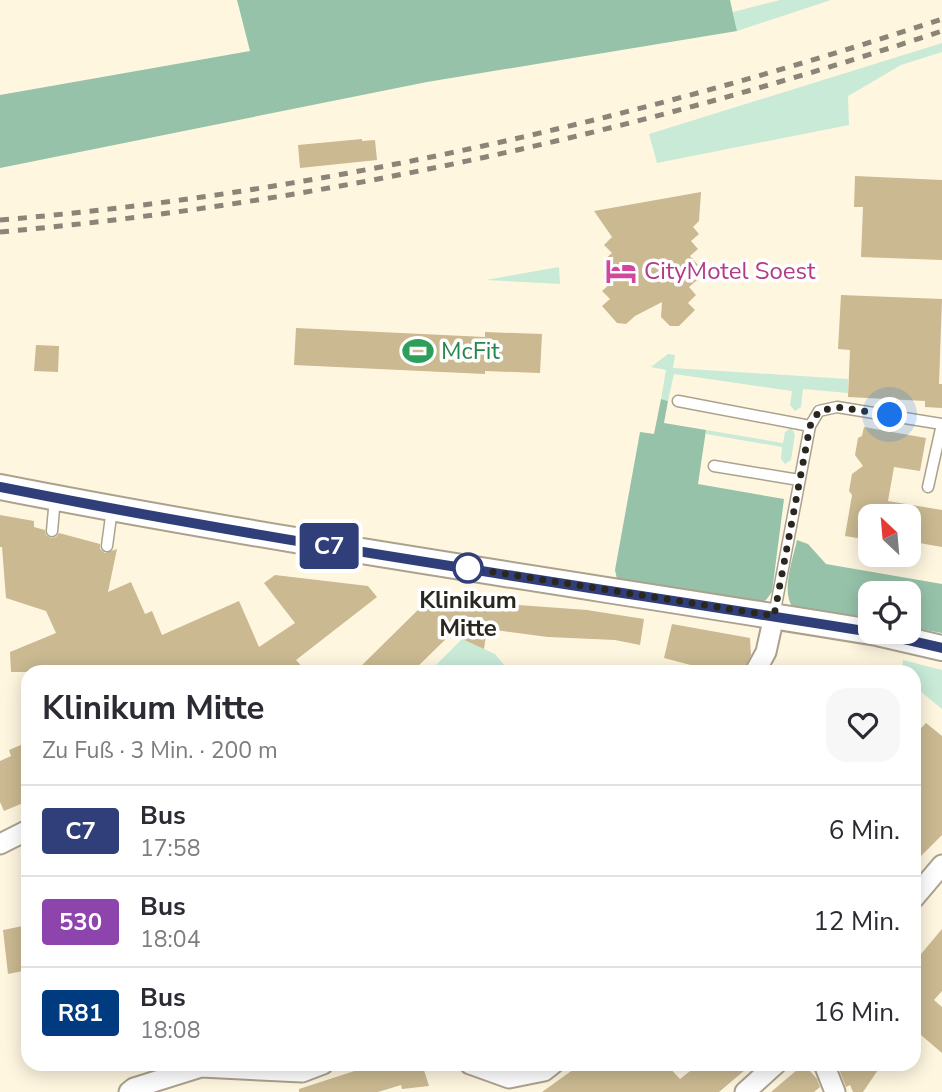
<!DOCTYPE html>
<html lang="de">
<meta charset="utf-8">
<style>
:root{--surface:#fff;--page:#f7f7f7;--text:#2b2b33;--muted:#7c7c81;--line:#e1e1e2}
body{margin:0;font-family:"Nunito Sans",sans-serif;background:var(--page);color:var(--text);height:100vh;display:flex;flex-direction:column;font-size:26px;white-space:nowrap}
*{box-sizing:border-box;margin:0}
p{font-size:23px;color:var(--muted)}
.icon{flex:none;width:38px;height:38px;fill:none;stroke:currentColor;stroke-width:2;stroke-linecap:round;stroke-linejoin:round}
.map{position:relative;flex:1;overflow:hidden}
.side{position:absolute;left:21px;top:665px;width:900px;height:406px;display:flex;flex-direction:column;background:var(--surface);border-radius:21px;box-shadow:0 4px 18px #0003}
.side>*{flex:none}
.badge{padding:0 14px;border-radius:5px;font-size:24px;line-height:46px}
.needle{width:46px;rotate:334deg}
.buttons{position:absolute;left:858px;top:504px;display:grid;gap:14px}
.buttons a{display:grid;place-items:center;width:63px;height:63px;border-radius:14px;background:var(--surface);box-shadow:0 4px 18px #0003;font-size:35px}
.you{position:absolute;width:35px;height:35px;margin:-18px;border:5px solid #fff;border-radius:50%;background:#1a73e8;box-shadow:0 0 0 10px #1a73e833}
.map>.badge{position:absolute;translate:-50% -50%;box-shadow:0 0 0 4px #fff}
.round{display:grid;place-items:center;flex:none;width:74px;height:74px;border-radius:21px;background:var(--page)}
.headline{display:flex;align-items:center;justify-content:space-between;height:119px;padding:0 21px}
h1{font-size:33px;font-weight:700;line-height:52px}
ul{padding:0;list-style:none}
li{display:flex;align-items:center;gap:21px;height:91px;padding:0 21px;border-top:2px solid var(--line)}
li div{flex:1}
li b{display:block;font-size:26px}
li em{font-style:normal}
li .badge{min-width:77px;font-weight:700;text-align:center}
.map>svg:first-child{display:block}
.green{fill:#c8ead7}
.forest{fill:#96c2aa}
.building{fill:#cab991}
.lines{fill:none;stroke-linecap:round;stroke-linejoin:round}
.service-casing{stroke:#aba28e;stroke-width:13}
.minor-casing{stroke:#aba28e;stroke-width:23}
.tertiary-casing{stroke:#aba28e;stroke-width:28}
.service{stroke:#fff;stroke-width:10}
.minor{stroke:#fff;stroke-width:19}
.tertiary{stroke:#fff;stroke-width:24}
.rail{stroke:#8b8577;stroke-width:5;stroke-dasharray:9 9;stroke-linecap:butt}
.line-casing{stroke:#fff;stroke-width:16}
.line{stroke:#303f79;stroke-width:10}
.walk{stroke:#2a271f;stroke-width:7;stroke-dasharray:0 12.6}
.stop-dot{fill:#fff;stroke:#303f79;stroke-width:3.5}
.labels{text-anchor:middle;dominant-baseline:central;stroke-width:7;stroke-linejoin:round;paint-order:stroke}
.hotel-label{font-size:24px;fill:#b23c85;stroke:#fff;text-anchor:start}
.leisure-label{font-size:24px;fill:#27864d;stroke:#fff;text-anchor:start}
.stop-label{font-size:24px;font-weight:bold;fill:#2a271f;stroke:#fff}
</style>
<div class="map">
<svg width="942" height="1092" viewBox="0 0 942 1092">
<rect width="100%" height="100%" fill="#fff6e0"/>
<path class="green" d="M780,0H831L737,31L733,12Z
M942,43V52L901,65L848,96L849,125L657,163L649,134Z
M559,267L560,284L486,280Z
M668,354L675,355L673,368L848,379V393L803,389L801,407L795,411L790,405L792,391L674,374L668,401L661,399L666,370L651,367Z
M791,428L795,434L791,460L785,464L781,459L782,447L706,434V430L783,443L785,432Z
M462,639L495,654L510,672H429Z
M903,660L942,670V709L914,686V672H901Z"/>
<path class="forest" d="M237,0H730L737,31L427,82L0,168V95L250,51Z
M661,399L668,401L664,423L706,430L698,484L784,499L772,592L766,600L760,603L617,579L615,570L640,432L654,434Z
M797,540L808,544L826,564L942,584V633L908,627V593H870V621L794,609C780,593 793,559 797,540Z"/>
<path class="building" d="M362,139V141L375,140L377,160L300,168L298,145Z
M855,176L942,180V260L861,257L863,207H854Z
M701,192L699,221L693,227L699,234L691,241L698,249L690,256L698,265L689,272L697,280L689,287L696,295L688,303L695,310L679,326H670L661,317L662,302L635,316L626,324L617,323L602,306L610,299L602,291L610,284L603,276L611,268L604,260L612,253L604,245L612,237L594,211Z
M841,295L942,299L939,384H942V408L925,407V401L848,397L850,350L838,349Z
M296,328L485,337V332L542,334L540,373L485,371V374L294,365Z
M36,345L59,346L58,372L34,371Z
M864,427L926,438L920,471L894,467L888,501L942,510V547L908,541V516H870V540L845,536L852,495L849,491L852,474L863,466L855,455L858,438L862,436Z
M0,515L34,521V527L45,530L46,535L51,538L56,537L59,533L100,544V549L105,553L117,549L108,592L131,582L145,614L152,611L162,635L239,601L259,647L295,623L264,583L275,575L368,586L377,597L296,660L307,672H11L10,652L56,633L46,611L6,598L2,547H0Z
M445,595L489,603L587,610L644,619L640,645L615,640L548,637L487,629L484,649L451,634L412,672H355L427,601L436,596Z
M672,624L750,638L751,655L743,672H699L702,668L664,658Z
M914,721L921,728L926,723L942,736V835L914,863Z
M28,742V801L4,811L0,802V761L11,756L9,750Z
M28,925V970L8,974L3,930Z
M942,929V991L934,1000L942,1007V1053L914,1029V948L921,954Z
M376,1064H422L429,1086L402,1089L401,1085L378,1092H299V1089Z
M581,1064H666L680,1079L699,1064H752L719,1092H542Z
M804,1064L817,1079L820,1087L814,1092H771Z
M841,1064H882L863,1092H853L850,1085L846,1087L840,1072Z"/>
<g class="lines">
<g class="service-casing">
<path id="service" d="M678,401L810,426
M714,466L799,480
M928,487L942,424
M52,531L55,498
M107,546L112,509
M774,616L810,426L819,411L837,407L942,424"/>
</g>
<g class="minor-casing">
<path id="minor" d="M755,672L766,652L774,616
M0,844L28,830
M914,898L942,865
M470,1064L509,1078L544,1071L553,1064
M824,1064L835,1092
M129,1092L134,1088L201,1067L302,1072L323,1064
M745,1092L776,1064"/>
</g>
<g class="tertiary-casing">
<path id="tertiary" d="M0,487C291,544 585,585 877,633L942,648"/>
</g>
<use href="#service" class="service"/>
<use href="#minor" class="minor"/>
<use href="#tertiary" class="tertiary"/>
<path class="rail" d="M0,220C321,193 637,120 942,19
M0,232C322,203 636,133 942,31"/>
</g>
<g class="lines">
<g class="line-casing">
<path id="line" d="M0,487C291,545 585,586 877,633L942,648"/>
</g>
<use href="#line" class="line"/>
<path class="walk" d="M468,568L774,616L810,426L819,411L837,407L890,415"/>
</g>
<defs>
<g id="hotel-bare" transform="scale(2.415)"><path d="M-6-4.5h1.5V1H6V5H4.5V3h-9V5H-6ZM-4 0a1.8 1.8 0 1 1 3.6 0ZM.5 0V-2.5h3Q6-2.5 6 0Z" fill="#d1479c" stroke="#fff" stroke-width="2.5" paint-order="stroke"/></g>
<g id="stadium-bare" transform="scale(2.415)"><path d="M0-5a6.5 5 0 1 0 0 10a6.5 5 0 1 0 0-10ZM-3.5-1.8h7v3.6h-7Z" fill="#2e9e5b" stroke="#fff" stroke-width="2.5" paint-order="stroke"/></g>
</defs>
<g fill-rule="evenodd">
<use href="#hotel-bare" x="621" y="271"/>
<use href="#stadium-bare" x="418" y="351"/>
</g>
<circle class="stop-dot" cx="468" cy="568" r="14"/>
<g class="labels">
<g class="hotel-label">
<text x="644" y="271">CityMotel Soest</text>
</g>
<g class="leisure-label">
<text x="441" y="351">McFit</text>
</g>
<g class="stop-label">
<text x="468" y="600">Klinikum<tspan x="468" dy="28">Mitte</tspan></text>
</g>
</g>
</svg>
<div class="buttons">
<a><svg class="needle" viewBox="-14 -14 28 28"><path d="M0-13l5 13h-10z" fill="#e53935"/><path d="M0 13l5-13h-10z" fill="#7c7c81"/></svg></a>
<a><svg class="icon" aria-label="locate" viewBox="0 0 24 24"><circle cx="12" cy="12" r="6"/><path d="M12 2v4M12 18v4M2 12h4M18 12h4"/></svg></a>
</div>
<div class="you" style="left:890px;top:415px"></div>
<b class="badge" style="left:329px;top:546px;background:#303f79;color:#fff">C7</b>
<section class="side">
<div class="headline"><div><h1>Klinikum Mitte</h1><p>Zu Fuß · 3 Min. · 200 m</p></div><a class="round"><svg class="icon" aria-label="heart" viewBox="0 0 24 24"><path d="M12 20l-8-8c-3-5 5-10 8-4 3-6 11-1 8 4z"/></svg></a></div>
<ul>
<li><span class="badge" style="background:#303f79;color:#fff">C7</span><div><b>Bus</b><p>17:58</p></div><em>6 Min.</em></li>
<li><span class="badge" style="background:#8e44ad;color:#fff">530</span><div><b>Bus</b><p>18:04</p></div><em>12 Min.</em></li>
<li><span class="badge" style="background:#003b80;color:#fff">R81</span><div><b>Bus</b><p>18:08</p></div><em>16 Min.</em></li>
</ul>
</section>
</div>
